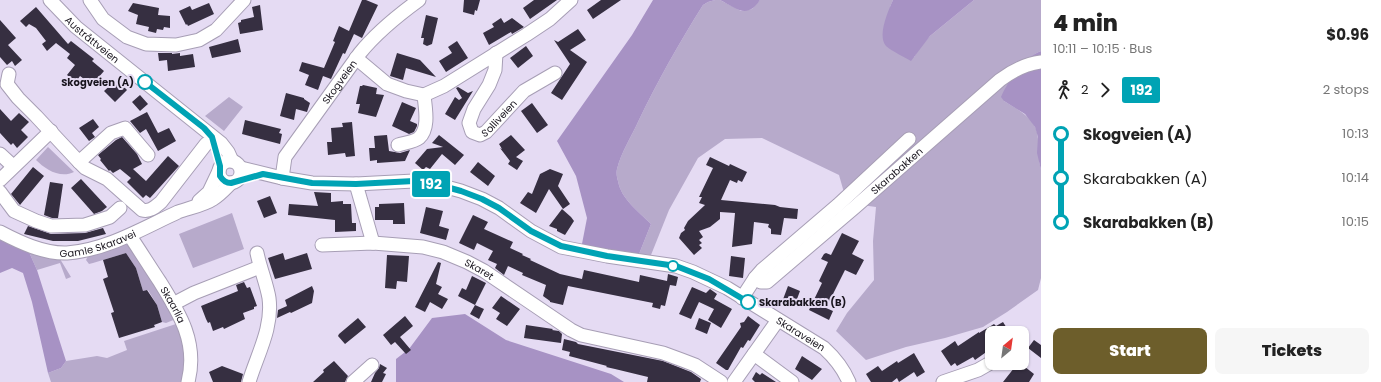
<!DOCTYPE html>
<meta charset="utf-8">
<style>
:root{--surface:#fff;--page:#f6f6f6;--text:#222;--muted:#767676;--accent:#6d5e2b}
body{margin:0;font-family:Poppins,sans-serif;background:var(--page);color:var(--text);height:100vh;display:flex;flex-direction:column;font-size:15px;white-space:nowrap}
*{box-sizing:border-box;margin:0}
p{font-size:13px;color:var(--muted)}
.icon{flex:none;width:22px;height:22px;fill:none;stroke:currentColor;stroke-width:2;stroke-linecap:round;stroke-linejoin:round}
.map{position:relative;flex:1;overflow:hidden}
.drawer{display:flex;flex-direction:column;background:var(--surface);width:340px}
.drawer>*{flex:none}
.badge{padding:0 8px;border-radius:3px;font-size:14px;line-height:26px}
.needle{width:26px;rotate:29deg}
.tools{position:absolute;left:985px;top:326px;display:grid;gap:8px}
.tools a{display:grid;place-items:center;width:44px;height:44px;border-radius:8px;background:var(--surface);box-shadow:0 1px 3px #0004;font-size:20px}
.map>.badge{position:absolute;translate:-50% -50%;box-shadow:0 0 0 2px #fff}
.legs{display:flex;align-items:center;gap:6px;height:44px;padding:0 12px;font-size:13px}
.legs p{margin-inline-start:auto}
.headline{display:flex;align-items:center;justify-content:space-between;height:68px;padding:0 12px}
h1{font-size:22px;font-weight:800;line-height:30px}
.primary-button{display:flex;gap:8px;margin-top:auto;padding:8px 12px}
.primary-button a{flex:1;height:46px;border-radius:8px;background:var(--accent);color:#fff;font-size:16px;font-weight:800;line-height:46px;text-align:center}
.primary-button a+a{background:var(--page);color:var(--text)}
ul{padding:0 12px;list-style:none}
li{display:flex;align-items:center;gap:14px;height:44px;font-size:15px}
li i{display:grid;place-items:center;width:6px;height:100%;margin:0 5px;background:currentColor}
li i::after{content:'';width:10px;height:10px;margin:-5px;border:3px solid;border-radius:50%;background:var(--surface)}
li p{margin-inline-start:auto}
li:first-child i{background:linear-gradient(#0000 50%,currentColor 0)}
li:last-child i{background:linear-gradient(currentColor 50%,#0000 0)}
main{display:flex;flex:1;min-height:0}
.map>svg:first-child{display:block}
.green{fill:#b7aacb}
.forest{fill:#a792c4}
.building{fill:#362f41}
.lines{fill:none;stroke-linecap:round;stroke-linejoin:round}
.minor-casing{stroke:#a79eb5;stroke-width:15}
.minor{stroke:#fff;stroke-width:13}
.line-1-casing{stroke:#fff;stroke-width:9}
.line-1{stroke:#00a3b4;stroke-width:6}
.stop-1-dot{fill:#fff;stroke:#00a3b4;stroke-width:2}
.labels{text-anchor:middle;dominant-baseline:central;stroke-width:4;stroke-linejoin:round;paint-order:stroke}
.street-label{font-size:10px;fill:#19151e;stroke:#e5dbf3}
.stop-label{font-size:10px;font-weight:bold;fill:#19151e;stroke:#e5dbf3;text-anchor:end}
</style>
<main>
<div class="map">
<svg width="1041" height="382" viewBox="0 0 1041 382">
<rect width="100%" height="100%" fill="#e5dbf3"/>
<path class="green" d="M715,0H720L741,11L752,9L760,0H893L890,7L914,57L920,47L930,36L974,0H1041V51C1030,55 1017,69 1011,79C1007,85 1006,94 1004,101C1019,110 1038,120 1038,139C1039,152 1038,157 1041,170V278L1038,290L1007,312L983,327L945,338L906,347L866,360L836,331L847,313L874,280L873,241L876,207L847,203L839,175L762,138L725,139L698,158L669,210L651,255L639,254L651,224C639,212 621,199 618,181C617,178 616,173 617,169C621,153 631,137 638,122C657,82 679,43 703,5L708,2Z
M229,97L243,107L224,131L205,116Z
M48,147L74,172C60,179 45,169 36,160Z
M232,213L244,249L193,268L179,234Z
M125,243L131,248L176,319L166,323L162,322L157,305L148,290L143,291L136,268L126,253L93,263L89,264L86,260L88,256Z
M29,252L60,259L71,277L66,279L60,263L37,270Z
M179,323L187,350L183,382H51L48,373L61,368L66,361L97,356L107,358L127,350L124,341Z"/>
<path class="forest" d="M653,0H715L708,2L703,5C679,43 657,82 638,122C631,137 621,153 617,169C616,173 617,178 618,181C621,199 639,212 651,224L639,254L581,249L587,218L576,176L557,141L632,35Z
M720,0H760C747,20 736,8 720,0Z
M893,0H974L930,36L911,61C903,56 893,52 886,46C877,36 888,11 893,0Z
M1041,51V170L1037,153L1038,137L1035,127L1025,114L1004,101L1001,97C1008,81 1024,57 1041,51Z
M0,239L29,252L37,270L66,361L61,368L48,373L32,302L23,273L12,268L0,273Z
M465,314L506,340L611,374L624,382H396V359L409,349L432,318Z"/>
<path class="building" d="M362,0H366L378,5L362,38L354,34L345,54L343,53L331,79L323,76L318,90L305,85L309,75L299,71L302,62L324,68L335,42L333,41L339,26L349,31Z
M464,0H480L477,11L475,10L474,15L463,12Z
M534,0H557L530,19L523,8Z
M601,0H621L593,19L587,10Z
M133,3L159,8L158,15L170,16V28L164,27L163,30L157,29L156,33L148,31L149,27L136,24L138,15L128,11Z
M209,3L214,14L188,26L187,24L186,25L179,11L190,6L192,10Z
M260,5L263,30L240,34L238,23L241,22V20L254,17L252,7Z
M36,7L68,44L71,41L94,59L92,61L104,71L92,85L80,76L76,82L67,75L75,65L67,58L70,54L56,43L47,51L42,44L46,41L36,28L29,24L26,27L20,21Z
M426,15L438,18L432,44L427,46L423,44L424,38H421Z
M501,18L504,23L512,18L524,27L512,34L511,32L489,45L483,33L494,27L492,24Z
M0,20L16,38L8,45L22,60L15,66L12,61L7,65L0,57Z
M578,29L586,40L570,50L587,62L562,100L551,93L570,64L554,40L558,42Z
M238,39L241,52L212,58L209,47Z
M457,41L468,58L446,72L439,61L452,53L448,47Z
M526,46L533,56L518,68L510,58Z
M158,53H172V54L180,53V56L193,54L195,67L168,71L167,60L159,61Z
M397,53L420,60L436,77L406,68L403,80L390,76Z
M114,82L116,85L119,82L127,90L115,102L104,91Z
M363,85L377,88L376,94L384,95L376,117L358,113L360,104H356L360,86H362Z
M458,87L468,93L473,91L455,120L445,114L455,97L459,100L462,98L456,88Z
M286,93L304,98V99L310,103L307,112L296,109L294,120L280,116Z
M140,95L148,104L140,111L132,102Z
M402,102L416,108L410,121L417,124V126L414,132L409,134L392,126Z
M532,103L548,125L537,133L521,111Z
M0,109L11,121L19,113L29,122L21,130L28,137L17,148L13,143L11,145L0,133Z
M147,112L158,133L169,128L176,141L158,151L146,129L140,133L130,121Z
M93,119L99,127L92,133L95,137L89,141L79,128Z
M245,120L281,129L279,133L282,134L280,144L242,134Z
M352,122L355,156L346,157L345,153L328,155L327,142H332L331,128L343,127L342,123Z
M387,135L389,151L400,153L410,150L405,161L377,163V160L370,161L369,148H375L374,136Z
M439,135L464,155L455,165L442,154L430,169L426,167L423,170L415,163L427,149L443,147L432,143Z
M511,135L525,150L516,157L523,161L517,170L508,164L510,161L500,148L502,149L499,144Z
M122,137L137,154L142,164L133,169L146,181L168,156L179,166L150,198L146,195L143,198L127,182L131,178L120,169L113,173L110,170L109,171L100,160L101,159L98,155L116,140Z
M710,157L729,166L730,164L747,172L742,182L738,180L737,183L730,180L721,200L775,205L780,207L798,209L797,219L784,218L781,235L771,234V229L768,227L769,224L754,222L752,244L732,247L735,213L720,212V219L710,227L699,231L703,237L699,240L702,243L699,245L702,248L694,255L679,238L681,233L685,230L684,228L688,221L705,205L699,203L702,197H699L713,168L706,165Z
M478,162L495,176L488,186L470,172Z
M33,167L44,176L20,205L11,194Z
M550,169L563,174L558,186L570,204L563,209L549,189L536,213L520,203L528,192L532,194L540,174Z
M81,179L107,207L102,211L94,214L71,188Z
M50,182L63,184L58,218H52L44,215Z
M314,192L331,193V202L343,201V204H351L352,223H356V231L335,232V220L288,215L289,204L318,206Z
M270,196L277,213L264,218L257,201Z
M404,203L405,224H393V220H375V207H379V204Z
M426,207L443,211L439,226L449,229L446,240L420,233Z
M562,209L571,217L574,221L565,235L557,231V229L549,226Z
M473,215L488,222L484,229L513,242L510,248L523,254L522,255L531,259L530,260L560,274L582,279L584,270L639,282L640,275L667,281L668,274L678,277L676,286L670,285L665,306L661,305L660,309L652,307L653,303L568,286L563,305L550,302V301L543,296L546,285L522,275L523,273L508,266L504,275L495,268L497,264L488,260L493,251L477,243L474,250L459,243Z
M28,226L51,234L85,233L103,228L106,234L78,241H53L24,234Z
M842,233L859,241L852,254L864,260L856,275L845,270L826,308L833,311L829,320L809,310L822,283L819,281L828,262L821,259L824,254L826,253L831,255Z
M126,253L136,268L143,291L147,290L157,305L162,322L154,325L155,327L119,338L111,313L114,312L103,279L108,277L103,260Z
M283,253L285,260L307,253L312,269L275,279L268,258Z
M387,255L409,256L407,282L397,281L396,289L385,288Z
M731,256L745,258L743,278L729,276Z
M438,262L441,263L436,284L442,287L438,294L448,299L442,309L430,302L425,312L415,307Z
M472,276L486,283L475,305L458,296L462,288L466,290Z
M244,282L247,288L250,287L257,306L254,307V309L243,313L245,319L224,329L223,327L213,331L210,322L208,323L206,319L201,306L238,291L236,285Z
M312,286L314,291L312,303L291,313L290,312L277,318L278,310L287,306L285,300Z
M788,286L800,291L794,307L782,302Z
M692,287L706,293L710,289L717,294L714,299L732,309L721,328L708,320L714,309L699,302L691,319L679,314Z
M501,296L520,309L507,326L496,319L500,313L492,308Z
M475,305L484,309L479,319L470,314Z
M405,316L413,326L400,337L411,350L406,354L395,342L391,345L383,335Z
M748,316L760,325L750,341L748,340L743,348L741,347L728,370H726L716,363L741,327L740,323L744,322Z
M358,318L366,327L345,344L338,336L339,334Z
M699,318L711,323L707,334L695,329Z
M1003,322L1010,333H992V348L975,360L973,357L957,366L955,363L951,366L941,351L955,341L958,346L979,332V333L994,324L996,326Z
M526,325L553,329L552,330L559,331L562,334L561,343L524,338Z
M564,339L576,342L578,344L663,361L691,372L701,379L700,382H647L648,377L615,369L606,367L607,366L569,356L570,352L562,350Z
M1034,340L1041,345V358L1028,348Z
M914,353L925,372L917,377L914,372L899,382L897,378L892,382H871L866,374L878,366L882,371L897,361L898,363Z
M802,356L822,369L812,380L795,369Z
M334,361L348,376L345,382H313L324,372L323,370Z
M1018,363H1020L1034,374L1029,382H1003Z
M380,364L387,368L383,373L386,374L382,382H371L375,373L379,368Z
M222,366L243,374L241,382H213L209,372Z
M756,372L760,375L762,373L776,382H755L752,379Z"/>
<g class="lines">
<g class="minor-casing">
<g id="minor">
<path id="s1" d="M50,0L76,27L221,143L228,152L232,161"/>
<path d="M90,0L103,19L127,37L146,44L176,45L199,40L216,30L244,0"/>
<path id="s2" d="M496,53L495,70L489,85L474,109L469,123L472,132L480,135L486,132L524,91L555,73"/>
<path d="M356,58L387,84L406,91L424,95L444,86L526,35L550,19L571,0"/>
<path d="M9,74L7,84L18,98L36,116L79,162L111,133L125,128L148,155"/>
<path d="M398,145C404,143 414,142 419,138C430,128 425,107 424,95"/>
<path d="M0,154L13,166"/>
<circle cx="230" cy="172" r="11"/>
<path d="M79,162L85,168L107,179L142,210C150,212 155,207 161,202L206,144"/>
<path id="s3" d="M241,168L282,178L312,183L356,184L414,181L439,185L461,191L482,199L499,208L531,231L561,247L607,256L676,266L693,272L727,288L824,348C835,358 843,368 849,382"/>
<path id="s4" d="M282,178L285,157L360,53C377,32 397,16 419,0"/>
<path d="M0,180L51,131"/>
<path d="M356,184L373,243"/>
<path d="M0,192L14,211L36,221L51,226L85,225L110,217L120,208"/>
<path d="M199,201L209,192L219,171"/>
<path id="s5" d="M0,232C19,242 44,254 67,253C107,250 143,228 178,212C189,208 204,205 213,199C220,195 226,188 231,183"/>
<path id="s6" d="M130,236C140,251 150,267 160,282C180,314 198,343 188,382"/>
<path id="s7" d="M322,245L373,243L423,247L443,252L467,262L484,271L571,330L581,335L663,353L682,360L695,365L721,382"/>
<path id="s8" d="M755,278L761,282H767L855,207L1000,80C1012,71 1025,64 1041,62"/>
<path d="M742,298L755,278L762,270L838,205L909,139"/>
<path d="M173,304L194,293L260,267"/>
<path d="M754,354L792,382"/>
<path d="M249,382C257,355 273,328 269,298C267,285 260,268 257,253"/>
<path d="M353,382L372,365"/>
<path d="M734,382L778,320"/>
<path d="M943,382L978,370L992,362"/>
</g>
</g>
<use href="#minor" class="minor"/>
</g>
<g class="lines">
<g class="line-1-casing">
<path id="line-1" d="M145,82L204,128L212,137L220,166V176C223,181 226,183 231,183L263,174L312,183L356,184L414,181L439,185L461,191L482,199L499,208L531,231L561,246L607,256L676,266L709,279L748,302"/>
</g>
<use href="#line-1" class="line-1"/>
</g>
<g class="stop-1-dot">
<circle cx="145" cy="82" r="7"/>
<circle cx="673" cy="266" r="5"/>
<circle cx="748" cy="302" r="7"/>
</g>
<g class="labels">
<g class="street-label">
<text stroke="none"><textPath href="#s1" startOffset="58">Austråttveien</textPath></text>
<text stroke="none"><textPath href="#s4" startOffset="114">Skogveien</textPath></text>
<text stroke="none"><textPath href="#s2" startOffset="120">Solliveien</textPath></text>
<text stroke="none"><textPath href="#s8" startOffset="184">Skarabakken</textPath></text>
<text stroke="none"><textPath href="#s5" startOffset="103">Gamle Skaravei</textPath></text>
<text stroke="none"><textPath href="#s7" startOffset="162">Skaret</textPath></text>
<text stroke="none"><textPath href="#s6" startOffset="81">Skaarlia</textPath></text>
<text stroke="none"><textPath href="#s3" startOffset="597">Skaraveien</textPath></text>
</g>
<g class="stop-label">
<text x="134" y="82">Skogveien (A)</text>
<text x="759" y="302" text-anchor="start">Skarabakken (B)</text>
</g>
</g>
</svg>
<div class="tools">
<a><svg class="needle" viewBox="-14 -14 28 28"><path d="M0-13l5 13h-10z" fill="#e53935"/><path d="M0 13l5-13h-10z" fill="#767676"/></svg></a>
</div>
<b class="badge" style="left:431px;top:184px;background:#00a3b4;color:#fff">192</b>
</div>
<section class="drawer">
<div class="headline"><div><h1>4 min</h1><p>10:11 – 10:15 · Bus</p></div><b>$0.96</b></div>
<div class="legs"><svg class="icon" aria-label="walk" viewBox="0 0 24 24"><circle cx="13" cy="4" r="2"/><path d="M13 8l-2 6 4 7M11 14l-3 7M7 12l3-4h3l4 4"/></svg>2<svg class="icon" aria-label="forward" viewBox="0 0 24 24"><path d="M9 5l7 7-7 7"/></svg><b class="badge" style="background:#00a3b4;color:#fff">192</b><p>2 stops</p></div>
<ul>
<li><i style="color:#00a3b4"></i><b>Skogveien (A)</b><p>10:13</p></li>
<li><i style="color:#00a3b4"></i><span>Skarabakken (A)</span><p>10:14</p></li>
<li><i style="color:#00a3b4"></i><b>Skarabakken (B)</b><p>10:15</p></li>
</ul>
<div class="primary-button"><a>Start</a><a>Tickets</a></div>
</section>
</main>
